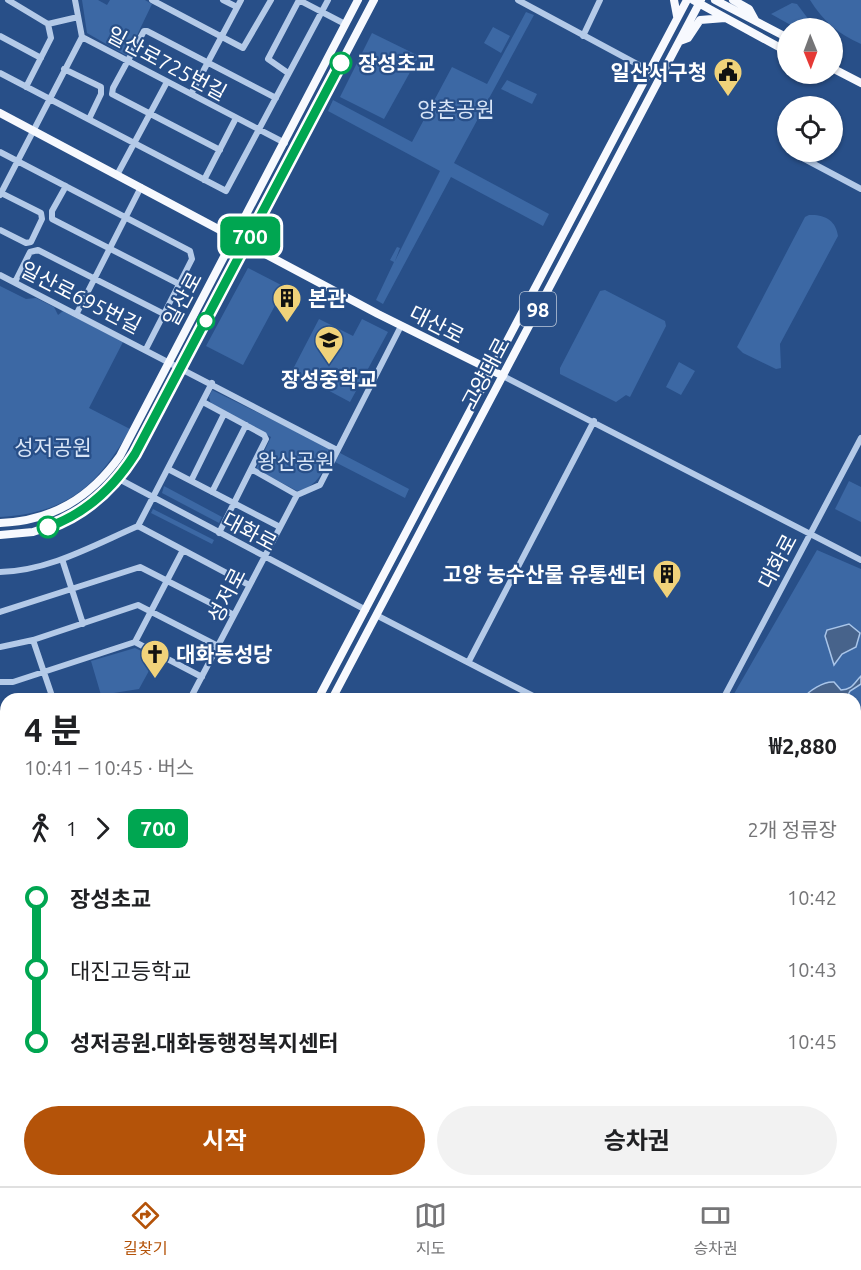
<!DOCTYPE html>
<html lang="ko">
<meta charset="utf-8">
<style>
:root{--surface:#fff;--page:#f2f2f2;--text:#202124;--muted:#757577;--line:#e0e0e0;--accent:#b45309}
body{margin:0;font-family:Ubuntu,"Noto Sans KR",sans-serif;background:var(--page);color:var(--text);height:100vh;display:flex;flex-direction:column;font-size:22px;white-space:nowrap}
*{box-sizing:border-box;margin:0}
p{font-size:20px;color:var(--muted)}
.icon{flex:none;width:33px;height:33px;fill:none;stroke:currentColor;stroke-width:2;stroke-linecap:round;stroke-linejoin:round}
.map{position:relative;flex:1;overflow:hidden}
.drawer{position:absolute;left:0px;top:693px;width:861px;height:494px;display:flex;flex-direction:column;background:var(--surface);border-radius:18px 18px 0 0;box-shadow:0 2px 4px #0004}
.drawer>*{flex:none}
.badge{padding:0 12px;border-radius:9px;font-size:21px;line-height:39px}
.needle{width:39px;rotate:179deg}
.tools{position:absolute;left:777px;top:18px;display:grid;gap:12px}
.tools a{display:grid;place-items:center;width:66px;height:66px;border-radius:50%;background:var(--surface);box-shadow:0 2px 4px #0004;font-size:30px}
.map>.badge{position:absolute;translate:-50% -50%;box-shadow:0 0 0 3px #fff}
.legs{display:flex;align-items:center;gap:9px;height:66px;padding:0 24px;font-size:20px}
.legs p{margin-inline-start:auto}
.summary{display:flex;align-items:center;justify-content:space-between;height:102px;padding:0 24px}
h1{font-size:33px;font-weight:700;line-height:45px}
.primary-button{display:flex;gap:12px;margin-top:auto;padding:12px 24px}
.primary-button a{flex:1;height:69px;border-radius:36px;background:var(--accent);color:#fff;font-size:24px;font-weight:700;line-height:69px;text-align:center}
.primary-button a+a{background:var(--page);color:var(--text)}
ul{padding:0 24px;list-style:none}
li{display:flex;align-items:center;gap:21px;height:72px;font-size:22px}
li i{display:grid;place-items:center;width:9px;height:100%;margin:0 8px;background:currentColor}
li i::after{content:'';width:15px;height:15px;margin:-8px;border:4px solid;border-radius:50%;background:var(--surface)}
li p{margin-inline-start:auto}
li:first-child i{background:linear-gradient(#0000 50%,currentColor 0)}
li:last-child i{background:linear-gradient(currentColor 50%,#0000 0)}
.tabs{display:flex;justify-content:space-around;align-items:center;height:84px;border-top:2px solid var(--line);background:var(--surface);font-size:16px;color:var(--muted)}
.tabs a{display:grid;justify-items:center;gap:3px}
.tabs .active{color:var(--accent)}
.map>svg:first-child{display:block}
.green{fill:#3c68a4}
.water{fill:#47638b;stroke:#a9c5e9;stroke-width:1.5}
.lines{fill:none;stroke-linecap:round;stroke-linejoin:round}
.stream{stroke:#a9c5e9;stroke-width:1.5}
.minor{stroke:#b4cae8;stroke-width:6}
.major{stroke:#f7f9fe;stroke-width:8}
.line-1-casing{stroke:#fff;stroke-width:14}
.line-1{stroke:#00a651;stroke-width:9}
.stop-1-dot{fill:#fff;stroke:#00a651;stroke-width:3}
.labels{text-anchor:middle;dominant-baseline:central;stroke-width:4.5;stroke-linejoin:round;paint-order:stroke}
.shield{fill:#284f88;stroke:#becadb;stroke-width:1.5}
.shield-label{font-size:20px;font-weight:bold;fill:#fff}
.street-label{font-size:21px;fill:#fff;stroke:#284f88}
.stop-label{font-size:21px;font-weight:bold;fill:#fff;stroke:#284f88;text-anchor:start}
.poi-label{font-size:21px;font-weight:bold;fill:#fff;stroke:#284f88;text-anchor:end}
.park-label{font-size:21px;fill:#d8e5f7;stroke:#284f88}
</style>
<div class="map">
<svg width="861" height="1186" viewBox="0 0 861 1186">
<rect width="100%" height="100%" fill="#284f88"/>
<path class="green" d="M82,0H98L107,5L110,0H145L152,4L127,56L87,33Z
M810,0H861V44C838,34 823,21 810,0Z
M792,3L797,4L815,28H796L771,14Z
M526,12L534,15L454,163L549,214L543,226L451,177L383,304L376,300L394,262L390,260L397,247L400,248L395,261L440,171L328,111L333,100L412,142L452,67L487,84Z
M493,27L510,36L501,53L484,43Z
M372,33L419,56L384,119L340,97Z
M507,80L537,94L532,104L501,89Z
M809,215C824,214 836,220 838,236L780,344L781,368L776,369L743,353L737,347L805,217Z
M248,268L285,287L243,365L206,346Z
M0,286L26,299L36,298L54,307L58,315L63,311L123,342L89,408L130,429C98,486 67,513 0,517Z
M605,290L665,321L666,326L630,397L626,395L616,402L560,374V368L600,291Z
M319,319L353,336L362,319L388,332L350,402L292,371Z
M679,362L695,371L681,395L666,387Z
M212,390L330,448L332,452C324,470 318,487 297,491L256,469L271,437L211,404L209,397Z
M340,453L409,489L405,498L335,462Z
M849,481L861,487V522L835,509Z
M164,486L222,517L219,523L162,493Z
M153,509L214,540L212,544L151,513Z
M817,550L861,569V780L855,783V699H731Z
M135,648L156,658L139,689L101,695L91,661Z"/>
<path class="water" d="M849,624L860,633L856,647L842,654L834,665L825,636L827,630Z
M861,676V684L850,691L846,699H803C808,691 824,681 834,682L841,690C852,690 854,683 861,676Z"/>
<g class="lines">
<path class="stream" d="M855,796L861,793
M0,908L6,905
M855,1159L861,1157"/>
<path class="minor" d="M8,0L48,24
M152,0L243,48L271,0
M223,0L237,7
M518,0L650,71
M48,24L78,17
M0,36L41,58
M583,36L600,0
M82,37L285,143
M64,69L101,87V94L89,119
M0,73L226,191L328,0
M288,73L268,59L299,0L345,24
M26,87L51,38L48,24
M191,94L241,0
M220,150L112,94L113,88L144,31H147L276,98
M0,152L190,251L192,259L146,349
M797,155L861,189
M117,175L167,82
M204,180L236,118
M66,186L52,211V219L179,284
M0,195L82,37L75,0
M0,230L26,243L31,242L42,219L41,213L1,193
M0,275L337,450
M15,282L30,252L38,250L164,314
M77,313L141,187
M503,376L861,560
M203,402L264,435L266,439L219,533
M168,469L280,527
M253,470L297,495
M119,479L366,610
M191,481L224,414
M212,492L246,425
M138,526L212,383
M62,559L83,624
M0,572C49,571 94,545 138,526L249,585
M0,612L140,567L234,615
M378,616L539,699
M33,640L53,699
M135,642L183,550
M0,647L33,640L138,605L218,646
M469,661L594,421
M0,682H13L135,642L202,677
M90,699H99
M190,699L297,495L320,485L401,326
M723,699L861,438
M0,727L6,725
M0,769L6,767
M855,839L861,837
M855,864L861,867
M0,938L6,935
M855,959L861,949
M0,1102L6,1101
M855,1139L861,1137
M163,1180L165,1186
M146,1186L153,1180
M321,1186L323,1180
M505,1186L507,1180
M686,1186L688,1180
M760,1186L762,1180"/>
<path class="major" d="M674,0L677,16
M693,0L788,52
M715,0L788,38
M733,0L749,9L755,20
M680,41L688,38L700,20L725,18
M832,68L861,83
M0,113L378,314L503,376
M0,523C52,521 90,498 120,456L358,0
M0,535L33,532L62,522L95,500L119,479L177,375L374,0
M318,699L687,0
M332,699L701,0
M0,841L6,839
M0,851L6,849
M0,1121L6,1126
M79,1180L86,1186
M267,1186L272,1180"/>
</g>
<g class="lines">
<g class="line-1-casing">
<path id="line-1" d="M48,527C85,514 114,487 135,454L341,63"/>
</g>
<use href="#line-1" class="line-1"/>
</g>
<defs>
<g id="civic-pin" transform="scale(1.5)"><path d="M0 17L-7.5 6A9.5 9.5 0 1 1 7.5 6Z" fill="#f0d27a" stroke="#284f88"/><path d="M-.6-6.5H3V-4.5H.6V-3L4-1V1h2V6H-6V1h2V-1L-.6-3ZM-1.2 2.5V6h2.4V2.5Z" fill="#111"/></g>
<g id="building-pin" transform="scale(1.5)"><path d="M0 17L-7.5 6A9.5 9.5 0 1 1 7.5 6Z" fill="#f0d27a" stroke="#284f88"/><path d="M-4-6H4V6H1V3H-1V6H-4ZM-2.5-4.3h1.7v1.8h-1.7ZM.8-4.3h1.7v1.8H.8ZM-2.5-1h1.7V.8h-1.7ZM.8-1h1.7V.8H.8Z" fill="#111"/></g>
<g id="school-pin" transform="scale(1.5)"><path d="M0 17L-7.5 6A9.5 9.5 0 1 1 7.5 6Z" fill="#f0d27a" stroke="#284f88"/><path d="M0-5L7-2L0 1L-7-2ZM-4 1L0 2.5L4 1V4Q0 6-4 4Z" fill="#111"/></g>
<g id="church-pin" transform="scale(1.5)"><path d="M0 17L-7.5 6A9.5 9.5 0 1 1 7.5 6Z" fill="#f0d27a" stroke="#284f88"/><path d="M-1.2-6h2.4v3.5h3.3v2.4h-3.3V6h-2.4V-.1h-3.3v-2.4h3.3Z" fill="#111"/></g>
</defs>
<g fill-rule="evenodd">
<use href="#civic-pin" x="728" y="72"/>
<use href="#building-pin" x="287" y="298"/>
<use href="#school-pin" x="329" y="340"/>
<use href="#building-pin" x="667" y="574"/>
<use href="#church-pin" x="155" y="654"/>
</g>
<g class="stop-1-dot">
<circle cx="341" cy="63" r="10"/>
<circle cx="206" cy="321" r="8"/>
<circle cx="48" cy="527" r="10"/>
</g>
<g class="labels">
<rect class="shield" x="520" y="292" width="36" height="34" rx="4.5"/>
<g class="shield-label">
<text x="538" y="309">98</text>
</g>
<g class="street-label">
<text transform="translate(167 63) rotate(28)">일산로725번길</text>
<text transform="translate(81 297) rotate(27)">일산로695번길</text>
<text transform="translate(182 299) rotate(-62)">일산로</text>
<text transform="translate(437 324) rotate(27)">대산로</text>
<text transform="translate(485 373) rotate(-62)">고양대로</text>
<text transform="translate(250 531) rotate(28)">대화로</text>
<text transform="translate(777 561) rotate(-62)">대화로</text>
<text transform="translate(226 595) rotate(-63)">성저로</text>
</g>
<g class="stop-label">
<text x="358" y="63">장성초교</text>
</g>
<g class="poi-label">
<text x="707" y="72">일산서구청</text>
<text x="308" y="298" text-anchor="start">본관</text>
<text x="329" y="379" text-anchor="middle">장성중학교</text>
<text x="646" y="574">고양 농수산물 유통센터</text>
<text x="176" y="654" text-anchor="start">대화동성당</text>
</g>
<g class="park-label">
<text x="456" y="109">양촌공원</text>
<text x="53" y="447">성저공원</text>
<text x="296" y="461">왕산공원</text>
</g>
</g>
</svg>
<div class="tools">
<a><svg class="needle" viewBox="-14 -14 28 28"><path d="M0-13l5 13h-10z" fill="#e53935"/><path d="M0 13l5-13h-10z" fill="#757577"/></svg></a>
<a><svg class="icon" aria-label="locate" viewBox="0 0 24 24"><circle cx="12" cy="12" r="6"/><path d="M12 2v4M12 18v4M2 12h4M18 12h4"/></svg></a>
</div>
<b class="badge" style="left:250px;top:236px;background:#00a651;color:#fff">700</b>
<section class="drawer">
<div class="summary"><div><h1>4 분</h1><p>10:41 – 10:45 · 버스</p></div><b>₩2,880</b></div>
<div class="legs"><svg class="icon" aria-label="walk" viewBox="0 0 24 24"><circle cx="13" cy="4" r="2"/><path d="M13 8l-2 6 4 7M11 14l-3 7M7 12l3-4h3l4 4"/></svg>1<svg class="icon" aria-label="forward" viewBox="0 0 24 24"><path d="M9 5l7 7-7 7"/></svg><b class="badge" style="background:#00a651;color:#fff">700</b><p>2개 정류장</p></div>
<ul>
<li><i style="color:#00a651"></i><b>장성초교</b><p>10:42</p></li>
<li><i style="color:#00a651"></i><span>대진고등학교</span><p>10:43</p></li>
<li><i style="color:#00a651"></i><b>성저공원.대화동행정복지센터</b><p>10:45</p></li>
</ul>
<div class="primary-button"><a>시작</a><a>승차권</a></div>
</section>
</div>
<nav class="tabs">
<a class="active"><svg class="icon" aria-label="directions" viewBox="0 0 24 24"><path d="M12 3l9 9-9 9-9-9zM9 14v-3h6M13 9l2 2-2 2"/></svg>길찾기</a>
<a><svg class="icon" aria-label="map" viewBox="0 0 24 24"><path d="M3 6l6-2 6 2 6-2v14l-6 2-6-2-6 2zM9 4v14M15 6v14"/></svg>지도</a>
<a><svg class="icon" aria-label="tickets" viewBox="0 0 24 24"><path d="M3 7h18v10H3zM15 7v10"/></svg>승차권</a>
</nav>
